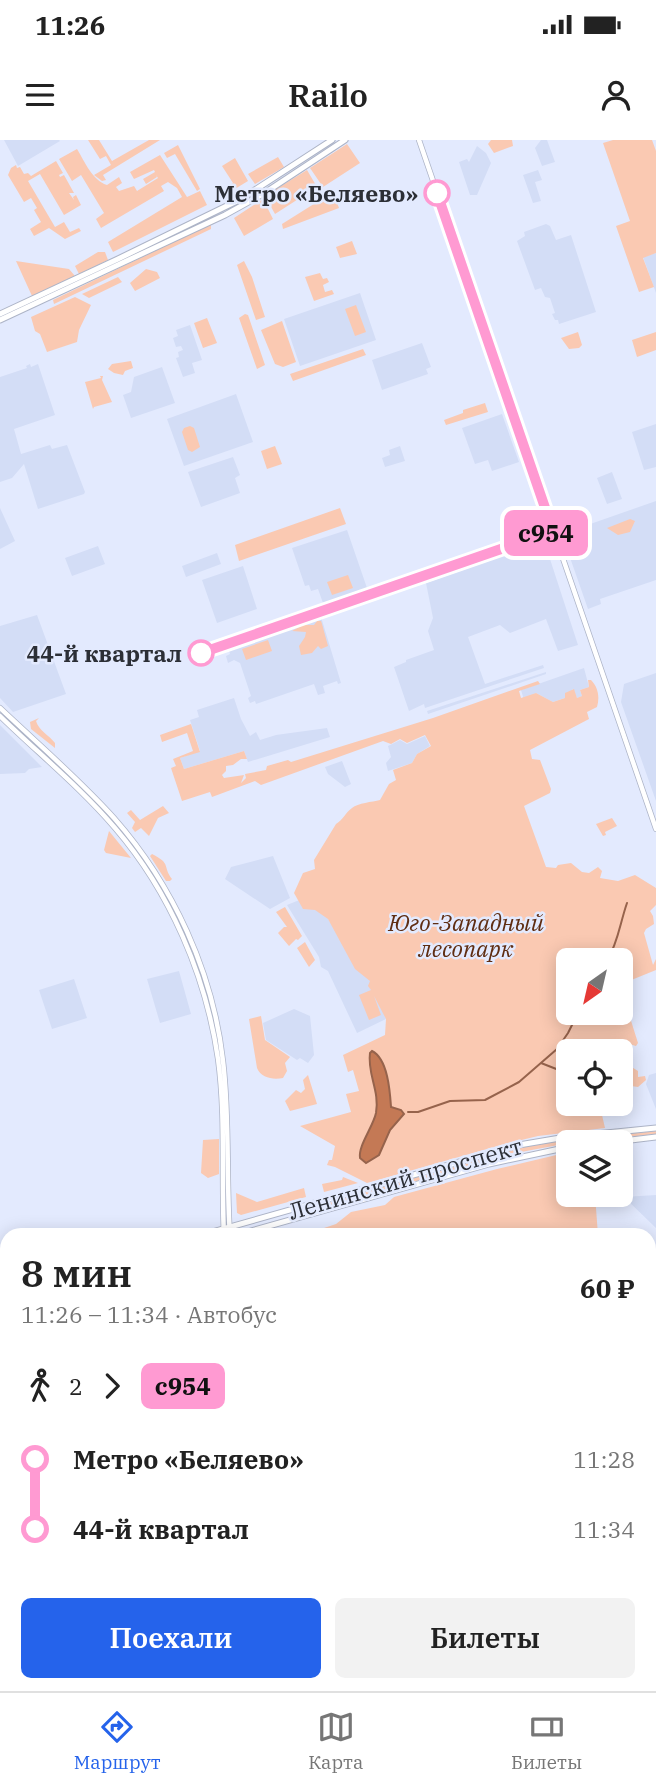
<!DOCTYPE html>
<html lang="ru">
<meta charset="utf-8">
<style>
:root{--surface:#fff;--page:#f2f2f2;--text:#222;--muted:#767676;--line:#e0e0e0;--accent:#2563eb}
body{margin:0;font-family:"IBM Plex Serif",serif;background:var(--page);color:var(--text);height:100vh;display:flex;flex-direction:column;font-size:26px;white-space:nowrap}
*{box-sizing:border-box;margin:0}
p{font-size:23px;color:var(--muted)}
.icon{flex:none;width:38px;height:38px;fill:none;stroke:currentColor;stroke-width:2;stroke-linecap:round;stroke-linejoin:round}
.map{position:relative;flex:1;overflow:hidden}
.details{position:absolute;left:0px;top:1088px;width:656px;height:464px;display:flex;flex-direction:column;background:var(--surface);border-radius:21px 21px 0 0;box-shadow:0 4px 18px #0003}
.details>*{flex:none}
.badge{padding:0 14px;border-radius:10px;font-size:24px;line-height:46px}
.needle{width:46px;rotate:214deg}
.buttons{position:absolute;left:556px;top:808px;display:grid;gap:14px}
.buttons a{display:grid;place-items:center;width:77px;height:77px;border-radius:10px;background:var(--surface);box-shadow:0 4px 18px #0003;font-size:35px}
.map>.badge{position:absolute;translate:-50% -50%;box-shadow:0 0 0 4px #fff}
.legs{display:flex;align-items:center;gap:10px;height:77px;padding:0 21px;font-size:23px}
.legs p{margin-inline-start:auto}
.overview{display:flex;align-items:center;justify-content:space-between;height:119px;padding:0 21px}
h1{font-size:38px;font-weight:600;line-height:52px}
.cta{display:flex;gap:14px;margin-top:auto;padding:14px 21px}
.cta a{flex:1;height:80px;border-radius:10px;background:var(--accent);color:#fff;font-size:28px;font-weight:600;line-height:80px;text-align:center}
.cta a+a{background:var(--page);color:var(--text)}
ul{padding:0 21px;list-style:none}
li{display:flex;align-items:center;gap:24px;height:70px;font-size:26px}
li i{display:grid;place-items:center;width:10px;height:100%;margin:0 9px;background:currentColor}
li i::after{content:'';width:18px;height:18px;margin:-9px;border:5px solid;border-radius:50%;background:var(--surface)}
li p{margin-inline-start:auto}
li:first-child i{background:linear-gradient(#0000 50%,currentColor 0)}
li:last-child i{background:linear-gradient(currentColor 50%,#0000 0)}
.status{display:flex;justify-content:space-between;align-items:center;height:49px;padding:0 35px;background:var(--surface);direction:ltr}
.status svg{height:19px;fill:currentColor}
header{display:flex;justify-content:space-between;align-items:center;height:91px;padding:0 21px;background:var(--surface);font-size:32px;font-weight:600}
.menu{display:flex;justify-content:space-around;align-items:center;height:98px;border-top:2px solid var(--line);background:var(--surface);font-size:19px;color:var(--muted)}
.menu a{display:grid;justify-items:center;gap:4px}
.menu .current{color:var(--accent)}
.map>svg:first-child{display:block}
.built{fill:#d3ddf6}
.green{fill:#fac9b2}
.water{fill:#c47955;stroke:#96634c;stroke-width:2}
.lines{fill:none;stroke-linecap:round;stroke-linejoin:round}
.stream{stroke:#96634c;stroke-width:2}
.secondary-casing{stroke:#adb4c7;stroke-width:6}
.primary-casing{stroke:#adb4c7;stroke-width:7}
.secondary{stroke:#fff;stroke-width:4.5}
.primary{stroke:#fff;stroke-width:5}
.line-1-casing{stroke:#fff;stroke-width:16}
.line-1{stroke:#ff9ad2;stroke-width:10}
.stop-1-dot{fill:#fff;stroke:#ff9ad2;stroke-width:3.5}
.labels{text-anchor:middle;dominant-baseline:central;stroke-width:5;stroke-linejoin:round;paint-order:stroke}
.stop-label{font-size:23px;font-weight:bold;fill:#2c2f36;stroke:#e3eafe;text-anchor:end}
.park-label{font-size:23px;font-style:italic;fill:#5f2d12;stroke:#e3eafe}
.street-label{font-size:23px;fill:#2c2f36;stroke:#e3eafe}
</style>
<div class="status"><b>11:26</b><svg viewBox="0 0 49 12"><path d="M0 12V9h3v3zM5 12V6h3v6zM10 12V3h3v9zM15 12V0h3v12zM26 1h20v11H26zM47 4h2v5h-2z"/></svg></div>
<header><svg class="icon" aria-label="menu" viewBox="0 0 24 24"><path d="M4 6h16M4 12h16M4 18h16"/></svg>Railo<svg class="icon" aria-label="person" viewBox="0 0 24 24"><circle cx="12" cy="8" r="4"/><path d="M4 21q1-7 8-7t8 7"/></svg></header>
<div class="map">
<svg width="656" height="1551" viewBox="0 0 656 1551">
<rect width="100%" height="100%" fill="#e3eafe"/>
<path class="built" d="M4,0H59L60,1L18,26Z
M541,0H547L555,22L542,26L535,8Z
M477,6L486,13L491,23L477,55H470L459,22L467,19L469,22Z
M538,30L542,40L535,42L541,61L533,63L523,35Z
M546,84L550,86L556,100L571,95L596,172L559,184L558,180H555L552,174L555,173L550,158L545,157L541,148L535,150L517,101L525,96L524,92Z
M656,113V153L643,117Z
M360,153L376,200L300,226L284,179Z
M190,185L202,220L192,223L195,233L183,237L176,218L179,217L178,212L183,210L181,206L176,207L173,198L178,196L176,190Z
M422,203L431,227L426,229L428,234L382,250L372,220Z
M30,224L31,227L38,224L55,275L14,289L21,314L50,305L52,309L67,305L85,352L84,354L38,369L24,324L12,338L0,342V237L27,228L26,226Z
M162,227L175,263L131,278L123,255L131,252L134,237Z
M236,254L253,302L184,326L167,279Z
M502,274L519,322L492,331L488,320L475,324L462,288Z
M656,284V327L644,330L632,292Z
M400,306L405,321L385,327L382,318L390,315L389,310Z
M233,317L240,335L235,338L240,353L201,367L188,332Z
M612,332L622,359L607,364L597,338Z
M656,361V440L600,459L601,464L588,469L567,409L576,389Z
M0,368L15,401L0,409Z
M347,390L367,448L323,463L318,449L311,451L309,445L305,446L292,408Z
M98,406L105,424L72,436L65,418Z
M531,406L549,416L578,505L558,511L546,479L510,493L500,485L468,497L485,544L543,525L544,528L425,568L424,564L409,571L394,527L406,522V520L434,510L428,491L433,478L426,443Z
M217,413L221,424L186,437L182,426Z
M243,426L257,469L217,483L202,440Z
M37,475L66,554L13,572L0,558V486Z
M321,477L341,543L338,544L337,541L323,546L325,553L318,555L314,544L256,564L255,561L250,563L248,558L251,556L240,523L234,520L228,523L226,516L230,514L229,510Z
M584,528L589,547L580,550L582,556L577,558L573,549L565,558L553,562L536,553L524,560L521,550Z
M546,532V534L428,574L427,571Z
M656,533V661L621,562L624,544Z
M234,558L241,579L250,596L256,592L260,600L276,595L327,588L330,597L248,622L244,611L184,629L180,618L200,611L190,580L199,577L197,570Z
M0,585L42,627L29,629L25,633L0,634Z
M425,596L430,606L417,614L412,623L388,631L386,623L391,617L388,606L400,600L407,604Z
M342,621L351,644L345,647L328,634L325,627Z
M273,716L290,758L270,769L225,739L231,727Z
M302,759L326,776L374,846L386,879L357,893L328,831L321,827L319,817L287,765Z
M179,831L191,874L160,883L147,839Z
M74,839L87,878L52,889L39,850Z
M294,869L310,876L314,915L308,923L300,918L297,920L266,900L263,883Z
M656,933V969L646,944L649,935Z
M656,1055V1088L624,1057Z
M649,1344L656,1350V1444L649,1441Z
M50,1545H117L119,1551H52Z"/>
<path class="green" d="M88,0H99L112,21L149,0H160L103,35L106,40L102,41L94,35L111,25L106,16L100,19Z
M491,0H512L513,6L494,13L488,4Z
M613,0H652L656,11V113L643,118L654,147L639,152L616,86L630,81L603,3Z
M347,4L360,23L323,47L310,28Z
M178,5L200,49L197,51L175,14L167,18L164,13Z
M77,9C85,22 92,40 107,45L119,37L122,43L116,47L119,51L134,46L137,51L158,38L156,35L157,37L146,44L143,39L155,32L154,30L134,39L130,32L160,15L187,57L200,51L207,65L113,112L108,102L182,57L177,48L168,42L161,46L164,51L101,88L96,79L104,73L81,35L72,41L59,19Z
M278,17L284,27L255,44L248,34Z
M235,18L248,41L220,58L217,53L233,43L222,26Z
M56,21L63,33L59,35L60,37L64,35L74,53H69L74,60L73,57L76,55L81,65L64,75L40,34L28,41L55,87L64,82L70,92L79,88L81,91L65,99L49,88L34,96L30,89L41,82L34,70L37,68L31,58L24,62L8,35L11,28L16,25L17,28L20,27L24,34L28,33L31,36Z
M307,30L317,47L275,74L265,56Z
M333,52L339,68L283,89L282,84Z
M263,59L273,79L244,96L234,78Z
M211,84V89L54,164L53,160Z
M352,101L357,114L340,118L336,107Z
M98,112H105L108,120L79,134L75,126Z
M16,121L69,129L75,136L32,156Z
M244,121L252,137L265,177L256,180L237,125Z
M146,129L157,132L160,138L135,151L130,143Z
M320,133L323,139L327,138L329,142L323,145L325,152L332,150L334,154L314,161L305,137Z
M118,137L122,142L89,158L82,154Z
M75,157L91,165L79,190L77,202L47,212L40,194L35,191L31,177Z
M356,165L366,192L355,196L345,169Z
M245,174L248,175L265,225L257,229L239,178Z
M207,178L217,203L203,208L194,183Z
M282,181L296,222L283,227L275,224L261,190Z
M578,192L582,205L579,208L569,209L561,198Z
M656,192V210L637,217L632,200Z
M363,209L366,215L293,241L290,234Z
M131,221L133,228L125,231L123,235L114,233L108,229L112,224Z
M100,236H103L102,240L112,262L94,267L93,269L85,242L101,238Z
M485,263L488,272L446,285L444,280L463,273V270Z
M190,286L194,288L200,307L192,312L188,310L182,292L184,288Z
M275,306L282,324L267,329L261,311Z
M340,368L346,384L239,421L235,405Z
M630,379L635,381L630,392L618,395L607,388Z
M348,435L353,448L332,455L327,442Z
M317,481H321L322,484L328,506L321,509L318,506L312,513L301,515L299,506L305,497L306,492L292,491L303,485H314Z
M268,500L272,511L246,520L242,509Z
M588,540H591C598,547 600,557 597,567L587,572L589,579L530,610L532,619L540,620L551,649L550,653L524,666L546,727L556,728L558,725L571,723L582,732L589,733L598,727L602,731L600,738L618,741L635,735L656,748V765L650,771L653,776L654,784L646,789L644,793L653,825L656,819V830L624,843L621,842V821H569V873H621V849L638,903L636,906L629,904L628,911L569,912V964H608L602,975L605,988L538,996L501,1005L367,1043L335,1027L327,1025L329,1020H332L335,1006L300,986L351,972L346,954L359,951L353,930L348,932L343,915L385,895L386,879L374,856L381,875L369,880L359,855L371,850L368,846L370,841L355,829L328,779L315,770L303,769L294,753L303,733L315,729L314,720L336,684C343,680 345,673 352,668C358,663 372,662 380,660L389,644L396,640L393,630L412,623L417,614L431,606L425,595L407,603L400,599L391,604L383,601L261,645L255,641L212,657L210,652L182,661L171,628L176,626L173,619L193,611L187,593L162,602L160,595L191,584L200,612L180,618L184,629L244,611L247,619H241L233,625L226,626V631L222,635L224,638L244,635L241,643L246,638L245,634L266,630L267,626L288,620L291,622L433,578L538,541L540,544L519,551L521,558L536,553L553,562L565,558V553L574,549L577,558L582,556L580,550L589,547Z
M39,578L36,581C39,591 49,595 55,603V608L31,589L30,582Z
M163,666L169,673L158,678L149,696L141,688L135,692L132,688L135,682L127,673L131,670L140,680Z
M612,678L617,686L605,692L606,695L603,696L596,684Z
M109,691L131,718L106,713L104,710Z
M152,714C172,724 162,726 172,739L170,741H166L150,716Z
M285,767L302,796L298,800L296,799L289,806L278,793L284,787H287L276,772Z
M305,802L315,820L309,827L297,808Z
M261,876L265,900L290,917L285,923L287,931L283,938C273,940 261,938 257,928L249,879Z
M621,918L622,921L638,931V937L645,936L646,940L638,947L631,946L629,951H624L621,954Z
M308,935L317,964L290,971L285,961L296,950L301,953L305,949L303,940Z
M656,991V994L569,1003L521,1012L288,1077L306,1069L520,1007L566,1000Z
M219,999V1034L208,1038L201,1033L203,1000Z
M569,1012V1055H595L598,1095H306L308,1088L321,1089L336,1084L351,1072L385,1065L394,1057L497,1029Z
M343,1037L358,1043L324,1052L322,1044L342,1040Z
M304,1048L306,1057L241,1075L237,1073L236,1053L257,1062Z"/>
<path class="water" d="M372,911C388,919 390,952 391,967L401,970L404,974L390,990L379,1015L366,1023L360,1018C358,1006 373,987 376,973C380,951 367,934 370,913Z"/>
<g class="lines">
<path class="stream" d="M607,821C618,803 620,783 627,763
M541,923L569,934
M408,972H418L450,961L485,960L519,942L557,909L568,893L578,873"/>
<g class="secondary-casing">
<path id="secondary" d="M419,0L656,689
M0,568C38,604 79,639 114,678C173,745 213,832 223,921C230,979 226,1037 230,1096
M0,576C38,613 81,648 115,688C170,752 206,836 218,919C226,978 221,1037 224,1096
M312,1545L314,1551
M319,1545L321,1551"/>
</g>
<g class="primary-casing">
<path id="primary" d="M0,174L118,119L241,59L332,0
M0,180L225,75L263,54L345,0
M606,1003L656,997
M198,1096L519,1005L566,997L656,988
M233,1096L489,1024L569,1007
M0,1152L7,1150
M0,1163L7,1161"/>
</g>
<use href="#secondary" class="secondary"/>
<use href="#primary" class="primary"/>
</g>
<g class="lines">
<g class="line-1-casing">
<path id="line-1" d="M201,513L553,391L437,53"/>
</g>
<use href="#line-1" class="line-1"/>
</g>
<g class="stop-1-dot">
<circle cx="437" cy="53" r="12"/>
<circle cx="201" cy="513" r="12"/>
</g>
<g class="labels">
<g class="stop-label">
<text x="418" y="53">Метро «Беляево»</text>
<text x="182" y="513">44-й квартал</text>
</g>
<g class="park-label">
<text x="466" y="782">Юго-Западный<tspan x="466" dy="26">лесопарк</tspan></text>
</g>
<g class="street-label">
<text transform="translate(405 1038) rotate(-16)">Ленинский проспект</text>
</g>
</g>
</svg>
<div class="buttons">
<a><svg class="needle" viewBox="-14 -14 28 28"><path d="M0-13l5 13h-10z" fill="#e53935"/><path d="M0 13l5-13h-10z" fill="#767676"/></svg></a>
<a><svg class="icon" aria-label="locate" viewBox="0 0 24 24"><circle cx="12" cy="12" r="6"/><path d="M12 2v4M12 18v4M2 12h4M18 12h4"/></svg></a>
<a><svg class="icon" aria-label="layers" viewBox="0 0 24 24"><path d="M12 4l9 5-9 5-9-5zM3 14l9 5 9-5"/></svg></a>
</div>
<b class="badge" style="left:546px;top:393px;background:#ff9ad2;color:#111">с954</b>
<section class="details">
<div class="overview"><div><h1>8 мин</h1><p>11:26 – 11:34 · Автобус</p></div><b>60 ₽</b></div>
<div class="legs"><svg class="icon" aria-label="walk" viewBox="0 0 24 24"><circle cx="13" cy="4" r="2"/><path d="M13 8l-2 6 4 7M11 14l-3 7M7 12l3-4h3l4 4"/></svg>2<svg class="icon" aria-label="forward" viewBox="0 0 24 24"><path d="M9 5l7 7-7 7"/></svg><b class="badge" style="background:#ff9ad2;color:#111">с954</b></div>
<ul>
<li><i style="color:#ff9ad2"></i><b>Метро «Беляево»</b><p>11:28</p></li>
<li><i style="color:#ff9ad2"></i><b>44-й квартал</b><p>11:34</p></li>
</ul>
<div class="cta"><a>Поехали</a><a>Билеты</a></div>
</section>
</div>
<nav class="menu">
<a class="current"><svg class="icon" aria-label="directions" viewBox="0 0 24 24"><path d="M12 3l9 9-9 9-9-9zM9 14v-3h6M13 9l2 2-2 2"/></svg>Маршрут</a>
<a><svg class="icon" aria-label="map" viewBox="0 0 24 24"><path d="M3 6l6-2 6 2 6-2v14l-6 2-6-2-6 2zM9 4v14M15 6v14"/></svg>Карта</a>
<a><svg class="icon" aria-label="tickets" viewBox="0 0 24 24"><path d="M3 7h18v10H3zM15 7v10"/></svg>Билеты</a>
</nav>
